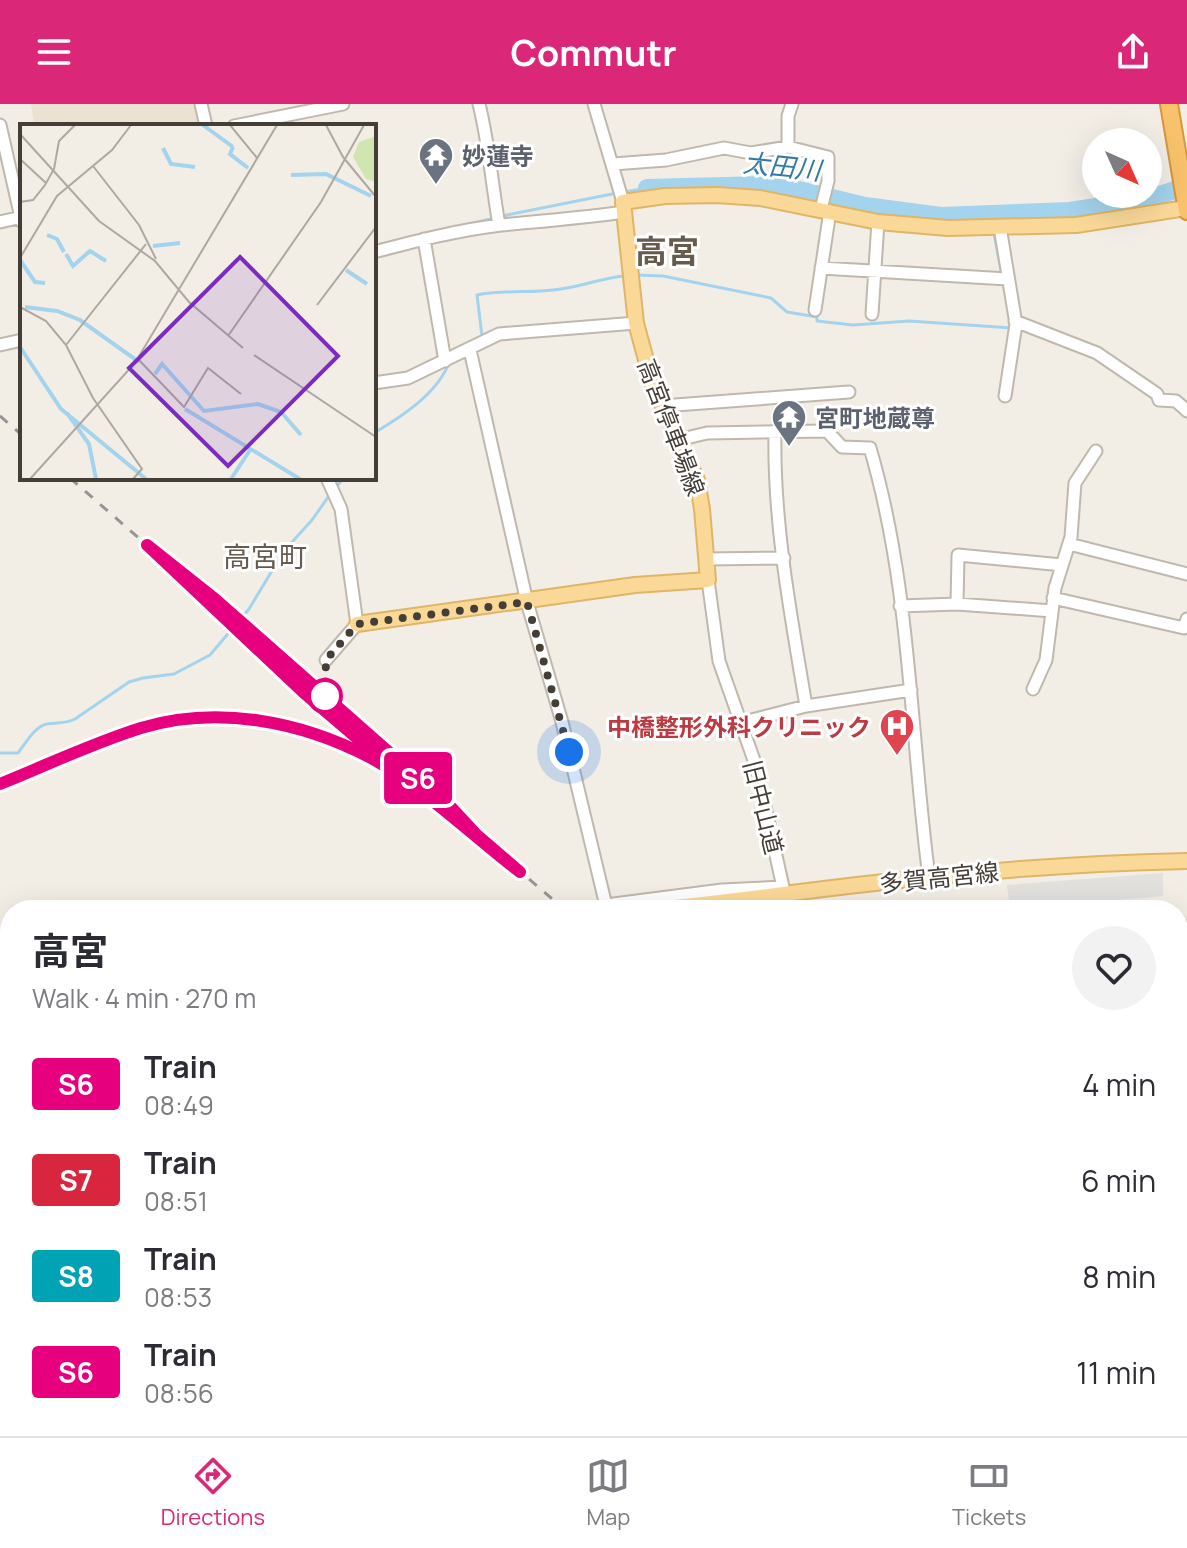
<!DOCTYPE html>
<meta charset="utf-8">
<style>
:root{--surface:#fff;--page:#f2f2f3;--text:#2b2b33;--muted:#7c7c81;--line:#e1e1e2;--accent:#db2777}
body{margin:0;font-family:Manrope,"Noto Sans JP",sans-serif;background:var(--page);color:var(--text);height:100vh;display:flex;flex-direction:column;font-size:30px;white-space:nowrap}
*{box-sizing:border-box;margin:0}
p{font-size:26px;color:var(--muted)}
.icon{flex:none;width:44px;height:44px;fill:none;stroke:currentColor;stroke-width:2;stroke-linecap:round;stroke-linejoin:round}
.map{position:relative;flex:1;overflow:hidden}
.side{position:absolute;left:0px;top:796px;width:1188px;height:536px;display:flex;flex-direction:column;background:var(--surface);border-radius:32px 32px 0 0;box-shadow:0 8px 32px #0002}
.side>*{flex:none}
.badge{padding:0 16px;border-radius:6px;font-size:28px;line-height:52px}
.needle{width:52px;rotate:135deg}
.controls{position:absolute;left:1082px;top:24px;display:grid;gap:16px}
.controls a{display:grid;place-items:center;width:80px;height:80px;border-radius:50%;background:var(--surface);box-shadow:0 8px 32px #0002;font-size:40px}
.you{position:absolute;width:40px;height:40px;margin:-20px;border:6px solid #fff;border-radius:50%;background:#1a73e8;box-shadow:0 0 0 12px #1a73e833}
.map>.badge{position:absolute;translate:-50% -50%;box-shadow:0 0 0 4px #fff}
.round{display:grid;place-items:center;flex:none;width:84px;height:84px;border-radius:42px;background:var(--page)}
.headline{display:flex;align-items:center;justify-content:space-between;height:136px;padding:0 32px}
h1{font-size:38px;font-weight:700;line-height:60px}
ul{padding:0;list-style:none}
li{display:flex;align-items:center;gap:24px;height:96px;padding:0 32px}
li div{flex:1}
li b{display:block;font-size:30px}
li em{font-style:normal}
li .badge{min-width:88px;font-weight:700;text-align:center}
header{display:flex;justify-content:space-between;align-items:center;height:104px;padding:0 32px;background:var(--accent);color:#fff;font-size:36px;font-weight:700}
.tab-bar{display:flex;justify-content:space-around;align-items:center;height:112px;border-top:2px solid var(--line);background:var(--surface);font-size:22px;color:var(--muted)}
.tab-bar a{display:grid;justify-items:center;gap:4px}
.tab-bar .current{color:var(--accent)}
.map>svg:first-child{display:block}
.education{fill:#ebe2d1}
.parking{fill:#e3e1de}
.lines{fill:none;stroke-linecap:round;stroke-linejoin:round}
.stream{stroke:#a4d3ed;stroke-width:3}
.river{stroke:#a4d3ed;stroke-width:18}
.minor-casing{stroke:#c0b8ac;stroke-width:15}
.major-casing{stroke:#dfb568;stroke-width:18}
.highway-casing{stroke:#d7963c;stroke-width:20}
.minor{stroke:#fff;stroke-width:11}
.major{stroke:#fad998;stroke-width:14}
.highway{stroke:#f8c26c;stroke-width:16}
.rail{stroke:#959595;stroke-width:3;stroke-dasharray:10 10;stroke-linecap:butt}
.line-casing{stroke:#fff;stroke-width:18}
.line{stroke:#e6007e;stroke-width:12}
.walk{stroke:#453e36;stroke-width:8;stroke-dasharray:0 14.4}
.stop-dot{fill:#fff;stroke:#e6007e;stroke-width:4}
.labels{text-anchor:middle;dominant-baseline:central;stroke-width:6;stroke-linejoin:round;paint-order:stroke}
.worship-label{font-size:24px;font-weight:bold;fill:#5b616d;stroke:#fff;text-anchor:start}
.street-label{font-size:24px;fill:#453e36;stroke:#fff}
.health-label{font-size:24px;font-weight:bold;fill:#be3a42;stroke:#fff;text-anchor:end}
.water-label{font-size:26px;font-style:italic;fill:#317aa4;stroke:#fff}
.quarter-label{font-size:28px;fill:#675b4d;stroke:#fff}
.district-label{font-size:32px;font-weight:bold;fill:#675b4d;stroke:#fff}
.inset-river{fill:none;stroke:#a4d3ed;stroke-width:4}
.inset-road{fill:none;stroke:#ada8a0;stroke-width:2}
.view{fill:#7b2cbf;fill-opacity:0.15;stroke:#7b2cbf;stroke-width:4}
.inset-edge{fill:none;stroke:#453e36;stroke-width:4}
</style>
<header><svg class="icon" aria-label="menu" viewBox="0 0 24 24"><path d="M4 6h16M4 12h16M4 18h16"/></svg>Commutr<svg class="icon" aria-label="share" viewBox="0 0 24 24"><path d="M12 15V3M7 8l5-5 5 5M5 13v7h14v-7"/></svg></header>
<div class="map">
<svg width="1187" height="1332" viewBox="0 0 1187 1332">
<rect width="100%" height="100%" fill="#f2eee6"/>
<path class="education" d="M31,0H195L199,22H34Z"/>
<path class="parking" d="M1163,769V792L1117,796V806H1010L1007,781Z
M1178,815H1187V934L1178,935Z
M1178,954L1187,993V1331L1178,1322Z"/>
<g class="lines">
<path class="stream" d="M624,88L647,84
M502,112L617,89
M452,124L495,114
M994,130L1007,197
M374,142L398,136
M636,171L663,172L771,194L787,208L817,213V217L853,221L909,217L1012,224
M477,235L482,232L477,191C505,185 533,190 561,185C583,182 602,174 624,172
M374,329C401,313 437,290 449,259
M336,383L344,374
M0,649H18C25,640 35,622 47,620C58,618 65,620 75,615L129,578L143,574L174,570L210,551L249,505L284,447L312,416L331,389"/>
<path class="river" d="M647,84L764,81L795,85L865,102L941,112L1070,107L1147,95L1187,82"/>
<g class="minor-casing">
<path id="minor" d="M201,0L206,22
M479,0C489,40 492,81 499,121
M594,0L623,98
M0,21L22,118
M234,22L343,0
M788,43V12L792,0
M613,60L666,56L724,44L751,49L788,43L828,53V77L821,105
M0,118L22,113
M1000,123L1016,220L1005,292
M424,135L445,257
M374,148C416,137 458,126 501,121C543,117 582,114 624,108
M821,164L1008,175
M815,206L830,107
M872,210L878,118
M1015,217L1097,249L1157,290L1159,296L1176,297L1187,307
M0,241L22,236
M470,246L527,498L562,618L607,806
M374,279L408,274L499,230L636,219
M662,302L849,288
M775,327C773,419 791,512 806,602
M678,336L707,329L827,327L842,343L870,344C911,483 910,630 929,773
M1069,440L1187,470
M706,455L784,454
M708,476L719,557L756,662L785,792
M1053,494L1184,524L1187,515
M900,502L957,500
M1052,507L957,500L958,451L1062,461
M326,556L357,520L341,405L327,374
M1033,585L1046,556L1055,484L1071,433L1075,379L1096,347
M740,619L806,602L911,586
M606,801L722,786L783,783
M773,806L786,804
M1178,1129L1187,1127
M379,1322L382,1332
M733,1322L736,1332
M972,1322L974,1332
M1172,1322L1183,1332
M529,1332L559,1327"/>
</g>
<g class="major-casing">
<path id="major" d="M357,520L635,481L708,476L702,405L697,376L652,278L636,219L623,98L665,92L717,91L760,94L878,118L948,124L1076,121L1186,104
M645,806C740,797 835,782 931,773C1016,764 1101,759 1187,757
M0,916L10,914
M888,1322L891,1332"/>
</g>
<g class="highway-casing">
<path id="highway" d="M1169,0L1187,107"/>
</g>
<use href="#minor" class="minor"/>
<use href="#major" class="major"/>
<use href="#highway" class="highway"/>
<path class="rail" d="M0,312L22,331
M70,374L181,471L304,589L478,737L520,768
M0,680C47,661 93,638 142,624C221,601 300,619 372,655
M514,762L565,806
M1155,1322L1166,1332"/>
</g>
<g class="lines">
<g class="line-casing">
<path id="line" d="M0,680C47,661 93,639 141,624C217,601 301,617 371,654C420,681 474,733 520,768L477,731L450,702L215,495L147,441L304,589L412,681"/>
</g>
<use href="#line" class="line"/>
<path class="walk" d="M325,592L326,556L357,520L527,498L569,648"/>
</g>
<defs>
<g id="temple-pin" transform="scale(1.8)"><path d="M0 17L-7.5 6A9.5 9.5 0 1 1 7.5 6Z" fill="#6b7280" stroke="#fff"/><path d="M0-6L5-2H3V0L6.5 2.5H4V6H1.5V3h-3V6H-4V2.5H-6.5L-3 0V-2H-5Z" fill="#fff"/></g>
<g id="hospital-pin" transform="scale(1.8)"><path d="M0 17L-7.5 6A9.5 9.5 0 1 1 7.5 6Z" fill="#e0444e" stroke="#fff"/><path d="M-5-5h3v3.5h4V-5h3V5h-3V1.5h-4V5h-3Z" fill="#fff"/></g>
</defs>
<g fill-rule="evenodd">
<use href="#temple-pin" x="436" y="51"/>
<use href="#temple-pin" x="789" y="313"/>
<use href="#hospital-pin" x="897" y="622"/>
</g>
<circle class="stop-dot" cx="325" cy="592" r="16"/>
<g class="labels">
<g class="worship-label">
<text x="462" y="51">妙蓮寺</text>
<text x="815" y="313">宮町地蔵尊</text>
</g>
<g class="street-label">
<text transform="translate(672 323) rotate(69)">高宮停車場線</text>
<text transform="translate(764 703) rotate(76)">旧中山道</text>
<text transform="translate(939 773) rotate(-6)">多賀高宮線</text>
</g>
<g class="health-label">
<text x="871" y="622">中橋整形外科クリニック</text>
</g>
<g class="water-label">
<text transform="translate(782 62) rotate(6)">太田川</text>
</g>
<g class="quarter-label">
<text x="265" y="452">高宮町</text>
</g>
<g class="district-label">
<text x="667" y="147">高宮</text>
</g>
</g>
<g transform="translate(20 20)">
<rect width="356" height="356" fill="#f2eee6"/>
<path d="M356,12V58L346,55L333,33L339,18Z" fill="#d0e5b0"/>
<path class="inset-river" d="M183,1L213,23M213,23L210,30L228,44M143,24L151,40L175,43M271,51L306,50L351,72M27,111L37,115L44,128M133,122L160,119M46,130L53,142L70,127L86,137M0,136L15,158L25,159M326,146L347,160M5,183L37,187L60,196L119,238M0,223L41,285L126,355M135,250L142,240L184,287L238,280L261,288L281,311M165,285L280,355M47,289L69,320L76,355M211,355L230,326"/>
<path class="inset-road" d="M210,1L237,34M306,1L323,33M0,10L79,97L135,137L169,178L223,224M323,33L356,73M0,35L26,59M73,42L119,101L136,135M0,78L13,76L25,61L34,45L39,17L55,1M0,134L37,72L92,26L111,1M297,181L356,103M0,183L26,197L46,221L73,274L122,345L113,355M208,212L301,78L344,1M46,221L126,120M234,231L356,313M118,235L164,283L188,244L221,270M10,355L115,239L257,1"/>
<path class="view" d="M220,133L318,232L208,342L109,244Z"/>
<rect width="356" height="356" class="inset-edge"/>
</g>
</svg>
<div class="controls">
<a><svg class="needle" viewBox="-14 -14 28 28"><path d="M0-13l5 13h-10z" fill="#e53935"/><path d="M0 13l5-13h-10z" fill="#7c7c81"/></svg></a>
</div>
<div class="you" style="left:569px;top:648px"></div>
<b class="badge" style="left:418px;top:674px;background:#e6007e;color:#fff">S6</b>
<section class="side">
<div class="headline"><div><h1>高宮</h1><p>Walk · 4 min · 270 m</p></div><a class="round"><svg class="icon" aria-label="heart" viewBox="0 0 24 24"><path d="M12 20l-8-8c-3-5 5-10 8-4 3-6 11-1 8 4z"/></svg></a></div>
<ul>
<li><span class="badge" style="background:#e6007e;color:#fff">S6</span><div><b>Train</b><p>08:49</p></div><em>4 min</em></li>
<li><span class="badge" style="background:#d7263d;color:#fff">S7</span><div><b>Train</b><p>08:51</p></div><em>6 min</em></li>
<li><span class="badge" style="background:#00a3b4;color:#fff">S8</span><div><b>Train</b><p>08:53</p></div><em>8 min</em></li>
<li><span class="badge" style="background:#e6007e;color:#fff">S6</span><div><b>Train</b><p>08:56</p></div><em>11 min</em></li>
</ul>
</section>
</div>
<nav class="tab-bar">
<a class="current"><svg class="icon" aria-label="directions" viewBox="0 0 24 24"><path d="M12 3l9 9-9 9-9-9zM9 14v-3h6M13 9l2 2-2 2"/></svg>Directions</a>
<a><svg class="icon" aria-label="map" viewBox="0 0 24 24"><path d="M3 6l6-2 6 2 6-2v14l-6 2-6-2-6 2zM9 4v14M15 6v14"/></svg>Map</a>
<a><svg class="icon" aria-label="tickets" viewBox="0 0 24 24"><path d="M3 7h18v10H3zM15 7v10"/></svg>Tickets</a>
</nav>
